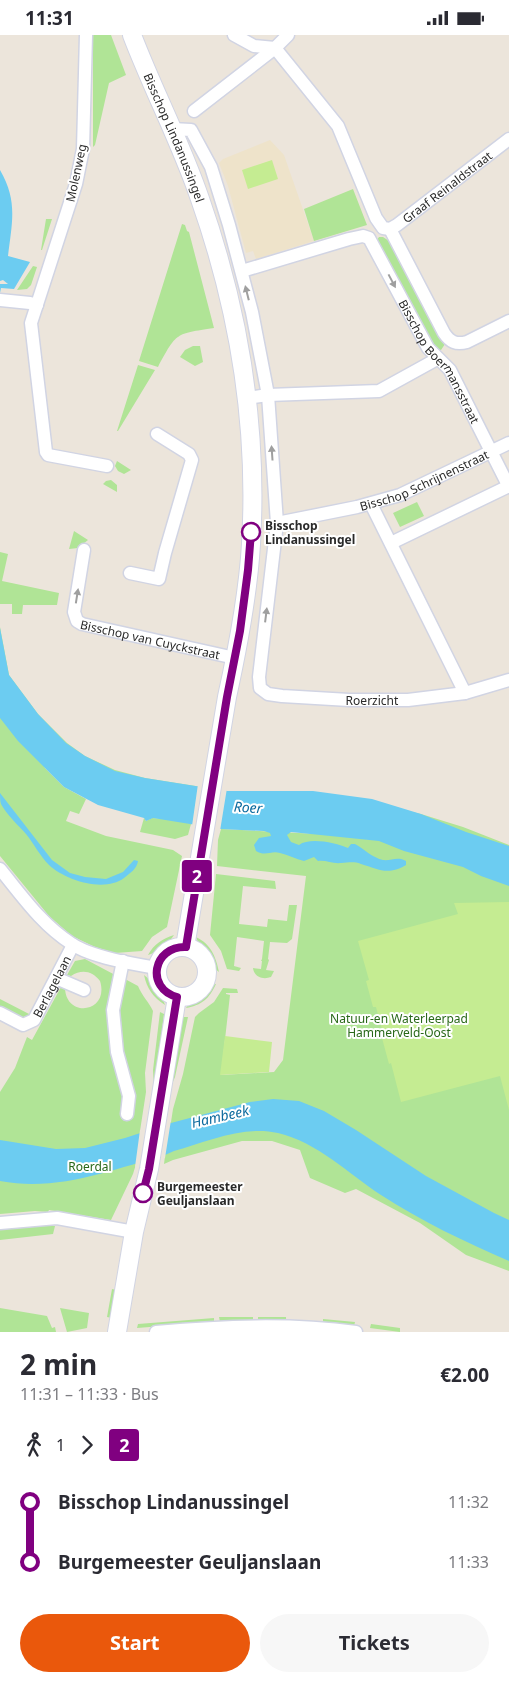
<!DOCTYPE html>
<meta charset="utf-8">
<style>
:root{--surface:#fff;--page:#f7f7f7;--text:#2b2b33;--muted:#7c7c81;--accent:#ea580c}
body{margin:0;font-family:"Noto Sans",sans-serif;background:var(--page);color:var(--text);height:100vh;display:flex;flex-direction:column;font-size:19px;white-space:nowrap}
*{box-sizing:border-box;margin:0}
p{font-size:16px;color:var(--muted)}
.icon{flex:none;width:28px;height:28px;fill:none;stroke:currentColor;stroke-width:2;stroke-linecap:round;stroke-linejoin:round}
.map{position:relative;height:1297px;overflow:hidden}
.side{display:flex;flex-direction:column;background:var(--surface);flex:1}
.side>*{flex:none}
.badge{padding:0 10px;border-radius:4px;font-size:18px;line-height:32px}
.map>.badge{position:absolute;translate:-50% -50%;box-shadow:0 0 0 2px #fff}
.legs{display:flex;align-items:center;gap:8px;height:55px;padding:0 20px;font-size:16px}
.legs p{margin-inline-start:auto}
.head{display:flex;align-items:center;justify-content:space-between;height:85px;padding:0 20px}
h1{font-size:28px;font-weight:700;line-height:38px}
.button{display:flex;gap:10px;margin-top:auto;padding:10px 20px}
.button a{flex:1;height:58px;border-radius:30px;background:var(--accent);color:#fff;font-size:20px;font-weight:700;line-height:58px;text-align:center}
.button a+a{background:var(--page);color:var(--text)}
ul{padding:0 20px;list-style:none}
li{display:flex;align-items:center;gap:18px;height:60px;font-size:19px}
li i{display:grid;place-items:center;width:8px;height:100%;margin:0 6px;background:currentColor}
li i::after{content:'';width:12px;height:12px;margin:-6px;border:4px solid;border-radius:50%;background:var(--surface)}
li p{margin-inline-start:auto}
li:first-child i{background:linear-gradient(#0000 50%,currentColor 0)}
li:last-child i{background:linear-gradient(currentColor 50%,#0000 0)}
.status{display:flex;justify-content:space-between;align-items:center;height:35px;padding:0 25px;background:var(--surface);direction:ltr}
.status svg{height:14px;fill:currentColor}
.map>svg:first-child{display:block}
.education{fill:#eee3ca}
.green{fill:#b0e496}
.pitch{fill:#c5ec92}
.water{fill:#6cccf1}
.pier{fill:#ece5db}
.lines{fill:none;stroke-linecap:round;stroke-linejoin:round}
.minor-casing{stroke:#d1d4e3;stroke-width:15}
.secondary-casing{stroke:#d1d4e3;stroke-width:20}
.minor{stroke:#fff;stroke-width:12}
.secondary{stroke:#fff;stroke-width:18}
.oneway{fill:#9f9f9f}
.line-1-casing{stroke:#fff;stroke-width:11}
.line-1{stroke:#800080;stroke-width:8}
.stop-1-dot{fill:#fff;stroke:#800080;stroke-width:2.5}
.labels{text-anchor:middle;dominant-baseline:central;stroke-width:4;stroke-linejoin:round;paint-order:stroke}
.street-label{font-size:12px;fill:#2a2a2a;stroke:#fff}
.stop-label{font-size:12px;font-weight:bold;fill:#2a2a2a;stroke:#fff;text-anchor:start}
.park-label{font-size:12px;fill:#286818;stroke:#fff}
.water-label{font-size:14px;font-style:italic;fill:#0a699d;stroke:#fff}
</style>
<div class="status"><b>11:31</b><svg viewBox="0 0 49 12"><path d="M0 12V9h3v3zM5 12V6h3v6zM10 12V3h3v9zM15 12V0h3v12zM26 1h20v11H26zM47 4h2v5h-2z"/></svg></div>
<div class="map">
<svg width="509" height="1297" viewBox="0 0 509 1297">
<rect width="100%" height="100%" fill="#ece5db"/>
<path class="education" d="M270,105L284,120L314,206L256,224L253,216L246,218L228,151L219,128L223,124Z"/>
<path class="green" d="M89,0H111L126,40L109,48L95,110L93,112V17H89Z
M353,154L367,190L314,206L304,174Z
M46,184H52L42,215H41Z
M182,189L185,190L187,196L189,197L214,293C175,299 177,297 158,332L139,326Z
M379,202H383L389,206L439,301L445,309L441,315L434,313L377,205Z
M33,231L37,232L31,250L27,254L17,255Z
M193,311H200L203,327L195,331L180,322L185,315Z
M138,330L155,335L118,396H117Z
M117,426L131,435L124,439L118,436L115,431Z
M111,445L117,450V457L103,449L106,446Z
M417,467L424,481L400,492L393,478Z
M74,496L88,505L78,513L69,514Z
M0,517L8,519L2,546L59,558L57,570H23L22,579H12V569H0Z
M0,592L9,640L38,679L67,708L85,721L115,735L145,743L227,756L385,771L421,779L463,792L509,810V1236L466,1220L420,1188L356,1154L345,1158L310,1143L300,1115L272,1106H242L173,1125L164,1129L165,1121L136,1129L133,1139L111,1185L49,1175L48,1177L35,1176L0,1179V1057L15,1033L27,1002L32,1005L61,952H65C65,984 110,978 100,946C92,936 82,934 71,941L67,940L75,926L85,924L117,941C115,954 111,967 110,980C109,1007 117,1033 124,1058L131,1059C125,1019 109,985 125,944L138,951C142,961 149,967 153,976L145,1038L146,1057L140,1096L171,1087L173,1074L183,1039L195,982L199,978L214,967L223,953L237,954L238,958H226V959L230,960L221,1040L274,1037L283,1025L306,841L217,831L218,805L221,794L318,799L375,805C354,798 329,796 307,795C268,793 229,794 191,789L188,800L175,804L140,797L144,783L146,786L152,783L167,784C123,776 82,754 44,732L64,752L86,764L79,779L70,776L66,786L106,801L173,815L182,821L167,892L152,902L142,916L115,918L95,912L72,901L49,881L0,821Z
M216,839L275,846L276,854L243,851L239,889L267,892L268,884L287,886L289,870H297L292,904L287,908L270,907L268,924L269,925L266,935L274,936L271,942C263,945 254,942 253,933L261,934L262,926H261L262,924L264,906L237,902L234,931L241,933L239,936L227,934L221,916L210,900Z
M174,900C167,911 160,916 148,920C154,909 162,904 174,900Z
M196,902C211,909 216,922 219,937C207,928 201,916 196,902Z
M144,940C153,947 162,959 165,970C153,962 147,954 144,940Z
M216,949C209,964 202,970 186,973C191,966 208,950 216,949Z
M0,964L31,980L24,984L0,973Z
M160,977L164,979L155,1052L154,1053L153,1035Z
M181,982H188L175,1042L169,1056Z
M28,1190L55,1191L53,1199L0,1205V1193Z
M112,1254L116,1255L112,1283L107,1282Z
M0,1273L47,1281L52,1293L55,1292L56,1297H0Z
M60,1273L89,1278L87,1293L67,1297Z
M219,1282H253V1286L220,1287Z
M258,1282H286V1287L258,1286Z
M214,1283V1287L137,1293L138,1289Z
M323,1284L355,1287L354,1291L323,1289Z
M371,1289L400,1293V1297L370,1293Z"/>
<path class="pitch" d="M272,125L278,144L248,154L242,135Z
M509,867V1075L500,1041L401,1067L391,1028L389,1029L382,1003L384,1002L376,972H373L366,946L369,945L358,906L458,879L454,868Z
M225,1001L272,1007L269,1037L220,1040Z"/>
<path class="water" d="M0,135C18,166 12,187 8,221L30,227L14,254L1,253L0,258V249H8L3,245L0,246Z
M0,593L9,640L38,679L66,708L85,721L115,736L145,743L227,756H313L372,764L421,779L466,797L509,811V851L481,841L463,832L404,816L379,806L291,797L287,800L291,807L299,810C310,802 336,808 348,813L351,809H355C364,814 373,823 383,825C391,826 398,821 406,826V830C388,841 378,834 361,829C353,826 348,828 341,828C333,829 326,825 318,826L314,822L304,826C296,824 288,820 280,818C271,815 266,822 256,816L254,810L259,803L271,801L270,798L264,796L221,794L153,783L146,786L144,783L98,770L64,752L18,706L0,683Z
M0,758L52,825L70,838L85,842L106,844L123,837L134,825L138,826C137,834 130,838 124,843C104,858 65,845 49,830C40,821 34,809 26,799C19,791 6,779 1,769C0,766 0,761 0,758Z
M273,1064L299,1066L324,1076L356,1095L426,1141L494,1178L509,1185V1226C465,1207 421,1186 381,1160C349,1139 317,1107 278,1098C244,1090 206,1107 174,1116L165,1120C111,1135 58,1157 0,1146V1105L56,1114L85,1113L125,1103L171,1088L250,1067Z"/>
<path class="pier" d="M198,749L227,753L220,796L192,791Z
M171,1085L165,1123L135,1132L140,1095Z"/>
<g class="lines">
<g class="minor-casing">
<g id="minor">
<path d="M86,0L83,114L76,149L31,288L46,417L48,420L107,431"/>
<path id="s1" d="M234,0L254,11L275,13L338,91L376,183L383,193L390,194L397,190L509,104"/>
<path d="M194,76L275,13L288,0"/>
<path id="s2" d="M172,94L191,95L211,132L229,190L252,277L268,360L277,488L259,642L260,653L268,659L282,661L349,665H408L465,658L509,645"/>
<path d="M390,194L444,298C450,307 456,310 467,307L509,286"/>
<path id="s3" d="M242,236L349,204L363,201L369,203L428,313L450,335L509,452"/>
<path d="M0,265L30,268L37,270"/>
<path d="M247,363L268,360L379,356L437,324"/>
<path d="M371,469L465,658"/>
<path id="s4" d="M277,488L357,472L400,460L509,408"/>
<path d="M391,508L509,451"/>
<path id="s5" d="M84,515L74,577L77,586L82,589L235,623"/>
<path d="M130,538L159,544L165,518L192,425L189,419L157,399"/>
<path d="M0,834C22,861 42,890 72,909C91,922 133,929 157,933"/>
<path d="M123,926L113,975L117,1017L129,1061L127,1079"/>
<path d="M56,943L84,955"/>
<path id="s6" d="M0,978L23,990L34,985L73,910"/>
<path d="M0,1188L57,1183L134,1197"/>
<path d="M156,1297C222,1291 290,1288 356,1297"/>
</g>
</g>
<g class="secondary-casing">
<g id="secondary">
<path id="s7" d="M132,0C153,55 181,108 200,164C239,275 258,391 251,509C248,560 238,612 227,662L185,912"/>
<circle cx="182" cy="937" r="25"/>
<path d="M117,1297L134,1197L149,1134L177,962"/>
</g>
</g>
<use href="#minor" class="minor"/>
<use href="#secondary" class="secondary"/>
</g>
<defs><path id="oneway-solid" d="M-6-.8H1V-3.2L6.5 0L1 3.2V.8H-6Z" transform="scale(1.25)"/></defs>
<g class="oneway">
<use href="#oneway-solid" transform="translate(392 246) rotate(62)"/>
<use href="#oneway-solid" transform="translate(247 258) rotate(-104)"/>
<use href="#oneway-solid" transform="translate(272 418) rotate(-94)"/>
<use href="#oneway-solid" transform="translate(77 561) rotate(-81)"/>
<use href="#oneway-solid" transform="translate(266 580) rotate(-83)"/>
</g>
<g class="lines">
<g class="line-1-casing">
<path id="line-1" d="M143,1158L149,1134L177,962C145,953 153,911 186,912L227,662L240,596L248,535L251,497"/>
</g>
<use href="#line-1" class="line-1"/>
</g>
<g class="stop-1-dot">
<circle cx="251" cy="497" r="9"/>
<circle cx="143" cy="1158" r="9"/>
</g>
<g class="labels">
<g class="street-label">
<text stroke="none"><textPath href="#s7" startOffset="111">Bisschop Lindanussingel</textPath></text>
<text transform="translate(76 138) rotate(-78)">Molenweg</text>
<text stroke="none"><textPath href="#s1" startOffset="334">Graaf Reinaldstraat</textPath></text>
<text stroke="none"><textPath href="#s3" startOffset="275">Bisschop Boermansstraat</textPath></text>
<text stroke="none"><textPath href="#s4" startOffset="154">Bisschop Schrijnenstraat</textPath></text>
<text stroke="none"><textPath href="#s5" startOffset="148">Bisschop van Cuyckstraat</textPath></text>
<text stroke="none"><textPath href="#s2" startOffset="705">Roerzicht</textPath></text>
<text stroke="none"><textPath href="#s6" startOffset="76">Berlagelaan</textPath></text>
</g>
<g class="stop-label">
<text x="265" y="490">Bisschop<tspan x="265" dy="14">Lindanussingel</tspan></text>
<text x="157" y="1151">Burgemeester<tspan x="157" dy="14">Geuljanslaan</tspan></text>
</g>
<g class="park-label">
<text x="399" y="983">Natuur-en Waterleerpad<tspan x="399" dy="14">Hammerveld-Oost</tspan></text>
<text x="90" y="1131">Roerdal</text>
</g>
<g class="water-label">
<text transform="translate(248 772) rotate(4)">Roer</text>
<text transform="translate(220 1081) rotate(-13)">Hambeek</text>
</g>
</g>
</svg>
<b class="badge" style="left:197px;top:841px;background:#800080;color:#fff">2</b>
</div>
<section class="side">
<div class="head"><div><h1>2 min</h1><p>11:31 – 11:33 · Bus</p></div><b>€2.00</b></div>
<div class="legs"><svg class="icon" aria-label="walk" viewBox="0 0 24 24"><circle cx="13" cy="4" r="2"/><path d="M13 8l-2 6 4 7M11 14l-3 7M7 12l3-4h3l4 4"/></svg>1<svg class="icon" aria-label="forward" viewBox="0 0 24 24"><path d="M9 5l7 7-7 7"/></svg><b class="badge" style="background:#800080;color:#fff">2</b></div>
<ul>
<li><i style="color:#800080"></i><b>Bisschop Lindanussingel</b><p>11:32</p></li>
<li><i style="color:#800080"></i><b>Burgemeester Geuljanslaan</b><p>11:33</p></li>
</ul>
<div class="button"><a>Start</a><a>Tickets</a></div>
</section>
